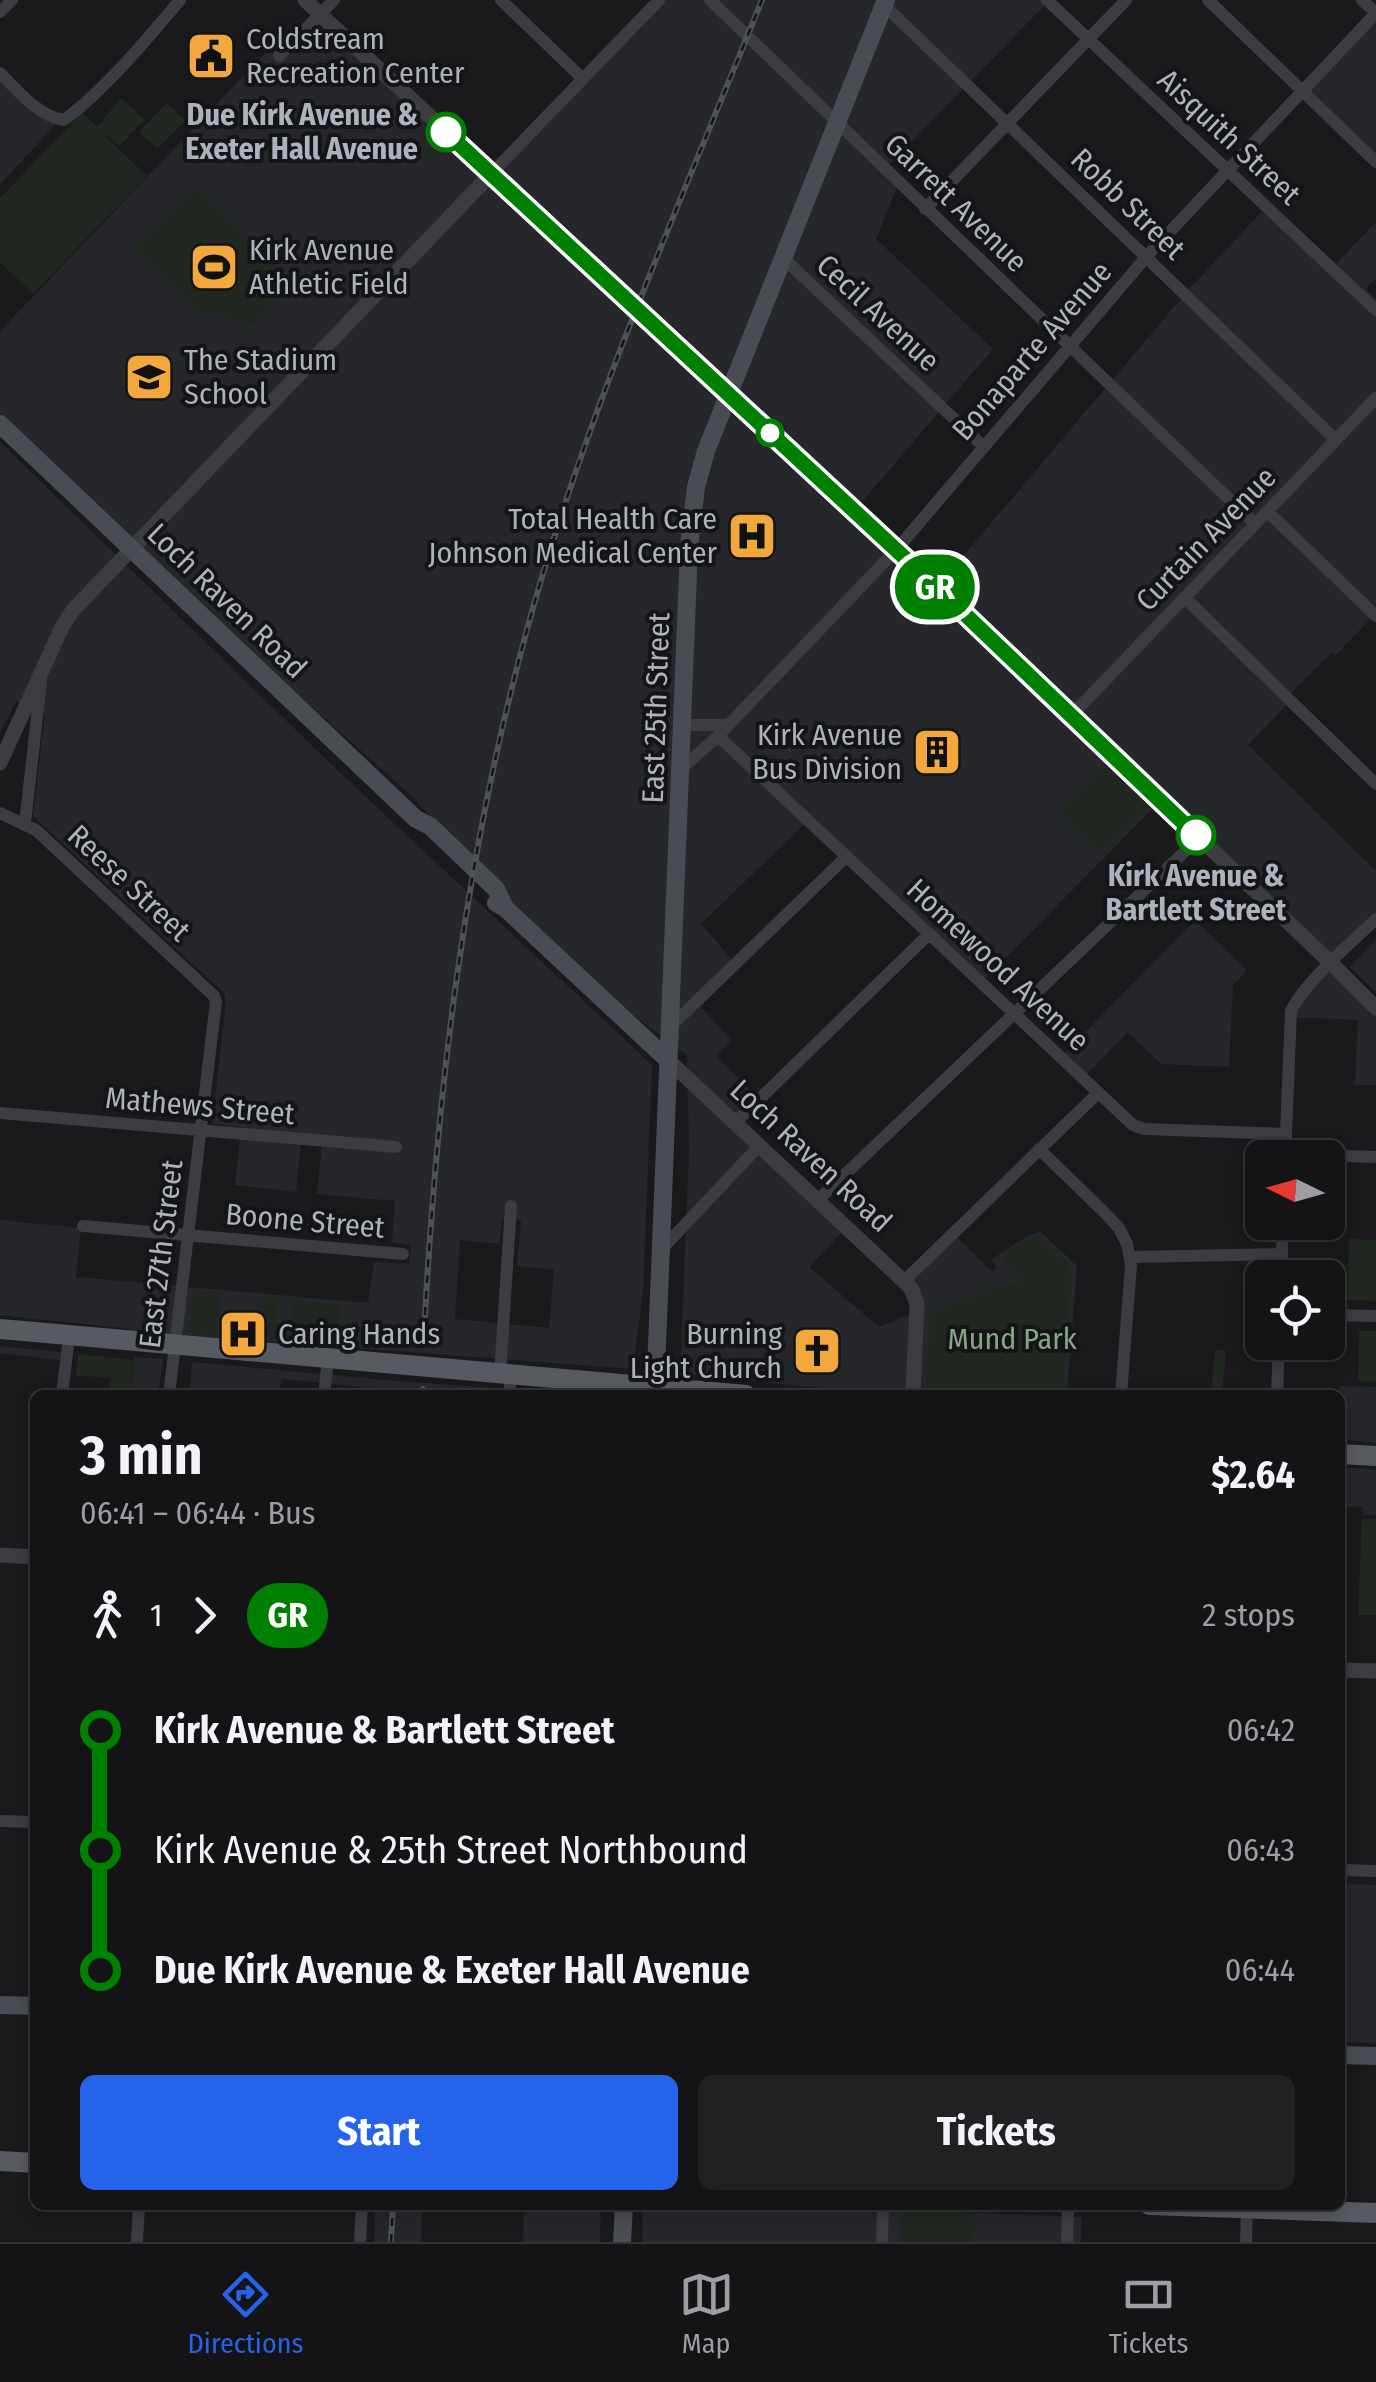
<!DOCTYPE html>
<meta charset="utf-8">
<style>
:root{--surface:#141416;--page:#212123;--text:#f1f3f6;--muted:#9d9ea1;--line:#333335;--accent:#2563eb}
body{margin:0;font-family:"Fira Sans Condensed",sans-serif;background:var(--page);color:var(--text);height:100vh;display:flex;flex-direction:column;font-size:38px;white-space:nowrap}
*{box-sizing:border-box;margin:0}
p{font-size:32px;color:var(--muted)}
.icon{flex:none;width:55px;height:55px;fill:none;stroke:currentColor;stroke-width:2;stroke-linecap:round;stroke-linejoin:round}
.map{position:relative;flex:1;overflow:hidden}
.panel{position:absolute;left:30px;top:1390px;width:1315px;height:820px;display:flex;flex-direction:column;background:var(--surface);border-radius:15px;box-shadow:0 5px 15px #0003,0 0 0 2px var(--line)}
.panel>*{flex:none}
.badge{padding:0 20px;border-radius:32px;font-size:35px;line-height:65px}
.needle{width:65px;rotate:275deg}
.fabs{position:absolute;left:1245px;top:1140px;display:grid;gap:20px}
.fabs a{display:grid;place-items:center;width:100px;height:100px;border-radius:15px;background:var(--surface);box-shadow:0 5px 15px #0003,0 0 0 2px var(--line);font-size:50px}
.map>.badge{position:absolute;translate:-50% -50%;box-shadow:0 0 0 5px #fff}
.legs{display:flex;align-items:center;gap:15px;height:110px;padding:0 50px;font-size:32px}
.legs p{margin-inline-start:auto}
.headline{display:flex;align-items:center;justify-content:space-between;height:170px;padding:0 50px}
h1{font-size:55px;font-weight:700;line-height:75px}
.button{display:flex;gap:20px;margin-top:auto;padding:20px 50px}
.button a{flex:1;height:115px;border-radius:15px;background:var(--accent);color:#fff;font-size:40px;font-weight:700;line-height:115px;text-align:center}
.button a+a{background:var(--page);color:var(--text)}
ul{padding:0 50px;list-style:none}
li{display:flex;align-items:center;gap:35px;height:120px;font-size:38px}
li i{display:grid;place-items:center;width:15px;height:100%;margin:0 12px;background:currentColor}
li i::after{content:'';width:25px;height:25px;margin:-12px;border:8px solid;border-radius:50%;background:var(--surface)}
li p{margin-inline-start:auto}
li:first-child i{background:linear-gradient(#0000 50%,currentColor 0)}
li:last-child i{background:linear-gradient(currentColor 50%,#0000 0)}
.dock{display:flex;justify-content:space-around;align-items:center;height:140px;border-top:2px solid var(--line);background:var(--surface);font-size:28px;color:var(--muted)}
.dock a{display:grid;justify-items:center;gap:5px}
.dock .on{color:var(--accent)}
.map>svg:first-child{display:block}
.built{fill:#26272a;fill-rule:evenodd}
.green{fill:#202821}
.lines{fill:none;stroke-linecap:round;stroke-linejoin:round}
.minor{stroke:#3b3d42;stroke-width:12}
.tertiary{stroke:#3b3d42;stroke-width:15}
.secondary{stroke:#494c52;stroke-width:18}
.primary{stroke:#575a61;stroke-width:20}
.rail-casing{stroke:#4e5157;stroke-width:6}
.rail{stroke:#151518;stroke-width:2.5;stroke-dasharray:8;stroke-linecap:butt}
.line-1-casing{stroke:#fff;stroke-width:22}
.line-1{stroke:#008000;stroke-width:15}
.stop-1-dot{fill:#fff;stroke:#008000;stroke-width:5}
.labels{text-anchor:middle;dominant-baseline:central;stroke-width:8;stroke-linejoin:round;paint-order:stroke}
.poi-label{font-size:30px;fill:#adb3bc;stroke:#151518;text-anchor:start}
.stop-label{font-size:30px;font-weight:bold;fill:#adb3bc;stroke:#151518;text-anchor:end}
.street-label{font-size:30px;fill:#adb3bc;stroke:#151518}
.park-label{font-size:30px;fill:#85a784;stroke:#151518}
</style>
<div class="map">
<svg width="1376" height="2242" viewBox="0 0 1376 2242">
<rect width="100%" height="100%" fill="#1a1a1d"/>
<path class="built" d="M659,0H1050L885,169L899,182L876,239L993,349L856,509L937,587L1191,287L1267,206L1333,267L1376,222V278L1366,289L1376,299V605L1373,609L1376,613L1335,656L1331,653L1288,696L1291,700L1248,745L1376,871V921L1334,964L1376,1009V1085H1355L1358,1020L1292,1017L1293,1005L1332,966L1162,799L981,983L809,820L701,924L736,964L695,1001L732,1040L716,1056L762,1101L739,1123L848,1226L809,1267L879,1327L916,1312L907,1281L954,1234L992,1272L997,1267L991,1260L1019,1241L1040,1231L1077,1266L1067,1395H893L680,1374L689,1152L687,1055L583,978L511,910L413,797L133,548L0,423V331L271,47L279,54L320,13L492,175Z
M1376,12V160L1301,89Z
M0,72L25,97L62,118L0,184Z
M0,442L337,770L652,1065L643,1292L633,1369L186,1335L0,1315V1220L81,1228L76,1277L368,1303L374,1262L409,1264L411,1245L392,1242L395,1201L317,1194L323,1136L302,1134L296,1192L235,1185L241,1127L212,1124L226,1002L224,993L33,816L45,714L16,701L0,733ZM502,1219L521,1220L517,1266L554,1270L549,1328L455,1319L460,1240L500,1244Z
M1195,920L1247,970L1233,985L1229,1067L1161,1064L1128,1032L1083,1078L1060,1058Z
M1376,940V992L1350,967Z
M0,1346L61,1352L60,1360L0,1353Z
M134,1357L163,1359L158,1395H130Z
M192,1362L373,1379L589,1395H371V1388L282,1379L279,1395H189Z
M1340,1386L1376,1387V1443L1340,1439Z
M1340,1467L1376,1470V1515H1363V1507L1340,1506Z
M1340,1884L1376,1885V2043L1340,2042Z
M375,2205H422L421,2242H374Z
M524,2205H601L600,2242H523Z
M643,2205H789L1082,2217L1081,2242H642Z"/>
<path class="green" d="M121,98L144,119L120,146L98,129L147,176L33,294L0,262V198L82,113L97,127Z
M167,103L185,121L157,149L139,132Z
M195,188L293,283L254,325L197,310L135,250Z
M1108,763L1151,805L1103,854L1061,812Z
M1039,1236L1066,1261L1071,1274L1062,1395H926L930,1312L1000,1286L1020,1284C1017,1272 1003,1265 1004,1252L1024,1240Z
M1349,1239L1376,1240V1301L1347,1300Z
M193,1291L221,1293L216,1336L189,1333Z
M264,1297L278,1298L274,1340L261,1339Z
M292,1301L341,1305L337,1345L289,1342Z
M1359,1331H1376V1382L1358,1381Z
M1215,1350L1226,1351L1222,1395H1211Z
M78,1354L133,1360L130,1395H108L110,1378L76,1375Z
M1362,1519H1376V1615H1358Z
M902,2210L974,2213L973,2242H900Z"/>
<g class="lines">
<path class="minor" d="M501,0L582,78
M710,0L1255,524
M1047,0L1376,310
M1208,0L1376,162
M1362,0L1376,13
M884,5L1336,440
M0,12L12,0
M279,56L334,0
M0,73C18,91 38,116 64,120C105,90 147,39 180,0
M491,174L659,0
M925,209L1126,0
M783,258L983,446
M1267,511L1376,616
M1185,598L1376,784
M1071,716L1376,398
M683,725H728
M718,736L1133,1125L1144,1129L1286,1134
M681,769L718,736L896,550L1147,256L1376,13
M0,813L36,830L214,996L216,1001L169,1395
M25,823L41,681
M670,1027L846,857
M0,1113L396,1147
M735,1123L929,934
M1039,1149L1105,1213L1119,1228L1127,1244L1131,1265L1121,1395
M1286,1154L1376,1157
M1285,1158L1291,1011C1305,982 1352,942 1376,919
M818,1200L1199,838
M83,1226L403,1254
M661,1250L759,1146
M1130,1257L1282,1254
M1281,1278L1283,1222
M904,1281L1098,1093
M1328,1315L1376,1316
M500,1374L511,1206
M62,1395L69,1337
M324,1395L328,1360
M509,1395L511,1375
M1277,1395L1279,1342
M0,1821L35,1822
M1340,1870L1376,1871
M137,2242L139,2205
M360,2242L362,2205
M882,2242L883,2205
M1067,2242L1068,2205
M1246,2242L1247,2205"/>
<path class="tertiary" d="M305,0L952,603L1331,963L1376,1008
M0,763L62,627L73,610L491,174
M669,1061L911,1288L917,1304L913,1395
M0,1555L35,1557
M1340,1670L1376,1671"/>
<path class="secondary" d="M0,424L416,819L430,826L496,889L505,908
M496,903L505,908L669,1061
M655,1395L689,548L696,487L706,451L886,0
M0,2005L35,2006
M1340,2055L1376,2056
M622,2242L624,2205"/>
<path class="primary" d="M0,1329L746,1395
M1340,1454L1376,1456
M0,2161L35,2163
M1149,2205L1376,2213"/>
<g class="rail-casing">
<path id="rail" d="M425,1315C438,1086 465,859 525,637C583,419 678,209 762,0
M422,1395L423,1389
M391,2242L393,2205"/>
</g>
<use href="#rail" class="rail"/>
</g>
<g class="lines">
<g class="line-1-casing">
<path id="line-1" d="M446,132L948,598L1196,835"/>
</g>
<use href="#line-1" class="line-1"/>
</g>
<defs>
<g id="civic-square" transform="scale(2.5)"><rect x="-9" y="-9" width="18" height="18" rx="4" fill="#f2a83d" stroke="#151518"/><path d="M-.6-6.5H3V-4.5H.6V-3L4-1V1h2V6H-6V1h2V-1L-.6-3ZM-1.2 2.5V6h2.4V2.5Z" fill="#111"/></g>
<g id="stadium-square" transform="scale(2.5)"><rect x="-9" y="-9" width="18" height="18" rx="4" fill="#f2a83d" stroke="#151518"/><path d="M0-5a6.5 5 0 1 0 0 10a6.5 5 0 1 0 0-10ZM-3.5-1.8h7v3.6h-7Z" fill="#111"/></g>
<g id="school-square" transform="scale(2.5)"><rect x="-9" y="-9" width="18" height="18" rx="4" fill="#f2a83d" stroke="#151518"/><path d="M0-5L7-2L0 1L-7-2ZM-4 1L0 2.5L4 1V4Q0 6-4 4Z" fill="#111"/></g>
<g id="hospital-square" transform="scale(2.5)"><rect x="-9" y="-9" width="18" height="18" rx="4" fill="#f2a83d" stroke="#151518"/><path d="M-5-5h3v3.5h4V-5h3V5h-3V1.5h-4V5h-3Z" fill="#111"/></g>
<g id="building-square" transform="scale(2.5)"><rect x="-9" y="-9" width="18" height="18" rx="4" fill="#f2a83d" stroke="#151518"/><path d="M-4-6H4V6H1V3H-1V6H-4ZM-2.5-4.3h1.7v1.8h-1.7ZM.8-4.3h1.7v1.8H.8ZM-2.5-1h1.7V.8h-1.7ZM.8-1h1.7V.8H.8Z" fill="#111"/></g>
<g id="church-square" transform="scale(2.5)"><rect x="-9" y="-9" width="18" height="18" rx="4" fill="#f2a83d" stroke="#151518"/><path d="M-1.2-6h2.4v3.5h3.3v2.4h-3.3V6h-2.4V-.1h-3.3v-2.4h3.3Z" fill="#111"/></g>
</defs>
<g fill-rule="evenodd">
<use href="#civic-square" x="211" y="56"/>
<use href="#stadium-square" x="214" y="267"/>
<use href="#school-square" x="149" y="377"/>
<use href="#hospital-square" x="752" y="536"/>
<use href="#building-square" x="937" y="752"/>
<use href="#hospital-square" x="243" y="1334"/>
<use href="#church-square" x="817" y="1351"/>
</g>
<g class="stop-1-dot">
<circle cx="446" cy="132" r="18"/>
<circle cx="770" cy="433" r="12"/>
<circle cx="1196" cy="835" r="18"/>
</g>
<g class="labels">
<g class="poi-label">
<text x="246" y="39">Coldstream<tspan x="246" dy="34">Recreation Center</tspan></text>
<text x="249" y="250">Kirk Avenue<tspan x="249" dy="34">Athletic Field</tspan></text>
<text x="184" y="360">The Stadium<tspan x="184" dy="34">School</tspan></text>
<text x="717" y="519" text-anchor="end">Total Health Care<tspan x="717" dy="34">Johnson Medical Center</tspan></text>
<text x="902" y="735" text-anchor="end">Kirk Avenue<tspan x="902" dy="34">Bus Division</tspan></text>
<text x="278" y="1334">Caring Hands</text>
<text x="782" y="1334" text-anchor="end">Burning<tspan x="782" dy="34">Light Church</tspan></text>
</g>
<g class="stop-label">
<text x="418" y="115">Due Kirk Avenue &amp;<tspan x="418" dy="34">Exeter Hall Avenue</tspan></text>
<text x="1196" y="876" text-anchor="middle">Kirk Avenue &amp;<tspan x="1196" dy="34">Bartlett Street</tspan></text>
</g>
<g class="street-label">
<text transform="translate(1229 137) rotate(43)">Aisquith Street</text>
<text transform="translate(956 203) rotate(44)">Garrett Avenue</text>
<text transform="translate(1128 204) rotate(44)">Robb Street</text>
<text transform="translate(878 313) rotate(43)">Cecil Avenue</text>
<text transform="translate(1032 351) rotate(-49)">Bonaparte Avenue</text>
<text transform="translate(1206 539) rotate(-46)">Curtain Avenue</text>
<text transform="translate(227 601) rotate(44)">Loch Raven Road</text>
<text transform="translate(656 708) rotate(-88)">East 25th Street</text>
<text transform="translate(129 883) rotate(43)">Reese Street</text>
<text transform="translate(998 965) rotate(43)">Homewood Avenue</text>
<text transform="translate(200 1106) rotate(5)">Mathews Street</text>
<text transform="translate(811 1156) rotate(43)">Loch Raven Road</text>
<text transform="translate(305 1221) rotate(5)">Boone Street</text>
<text transform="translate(161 1254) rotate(-83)">East 27th Street</text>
</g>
<g class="park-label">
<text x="1012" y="1339">Mund Park</text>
</g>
</g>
</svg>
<div class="fabs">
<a><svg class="needle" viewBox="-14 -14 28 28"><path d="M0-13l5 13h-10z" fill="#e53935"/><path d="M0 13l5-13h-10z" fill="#9d9ea1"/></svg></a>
<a><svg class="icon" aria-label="locate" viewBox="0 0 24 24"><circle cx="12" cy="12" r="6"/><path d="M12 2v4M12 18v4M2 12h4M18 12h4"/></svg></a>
</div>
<b class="badge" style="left:935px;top:587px;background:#008000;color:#fff">GR</b>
<section class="panel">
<div class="headline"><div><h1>3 min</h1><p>06:41 – 06:44 · Bus</p></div><b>$2.64</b></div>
<div class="legs"><svg class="icon" aria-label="walk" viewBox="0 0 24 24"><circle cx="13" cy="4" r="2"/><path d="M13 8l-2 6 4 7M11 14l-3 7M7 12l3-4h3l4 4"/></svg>1<svg class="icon" aria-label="forward" viewBox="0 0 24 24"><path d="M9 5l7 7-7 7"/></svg><b class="badge" style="background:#008000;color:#fff">GR</b><p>2 stops</p></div>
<ul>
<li><i style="color:#008000"></i><b>Kirk Avenue &amp; Bartlett Street</b><p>06:42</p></li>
<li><i style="color:#008000"></i><span>Kirk Avenue &amp; 25th Street Northbound</span><p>06:43</p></li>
<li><i style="color:#008000"></i><b>Due Kirk Avenue &amp; Exeter Hall Avenue</b><p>06:44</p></li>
</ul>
<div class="button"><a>Start</a><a>Tickets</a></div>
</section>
</div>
<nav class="dock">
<a class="on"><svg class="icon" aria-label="directions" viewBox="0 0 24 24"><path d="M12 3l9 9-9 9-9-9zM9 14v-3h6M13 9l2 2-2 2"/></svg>Directions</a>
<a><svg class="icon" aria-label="map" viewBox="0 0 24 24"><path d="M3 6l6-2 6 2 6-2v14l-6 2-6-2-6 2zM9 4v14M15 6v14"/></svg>Map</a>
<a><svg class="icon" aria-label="tickets" viewBox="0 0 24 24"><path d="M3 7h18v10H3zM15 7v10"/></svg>Tickets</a>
</nav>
